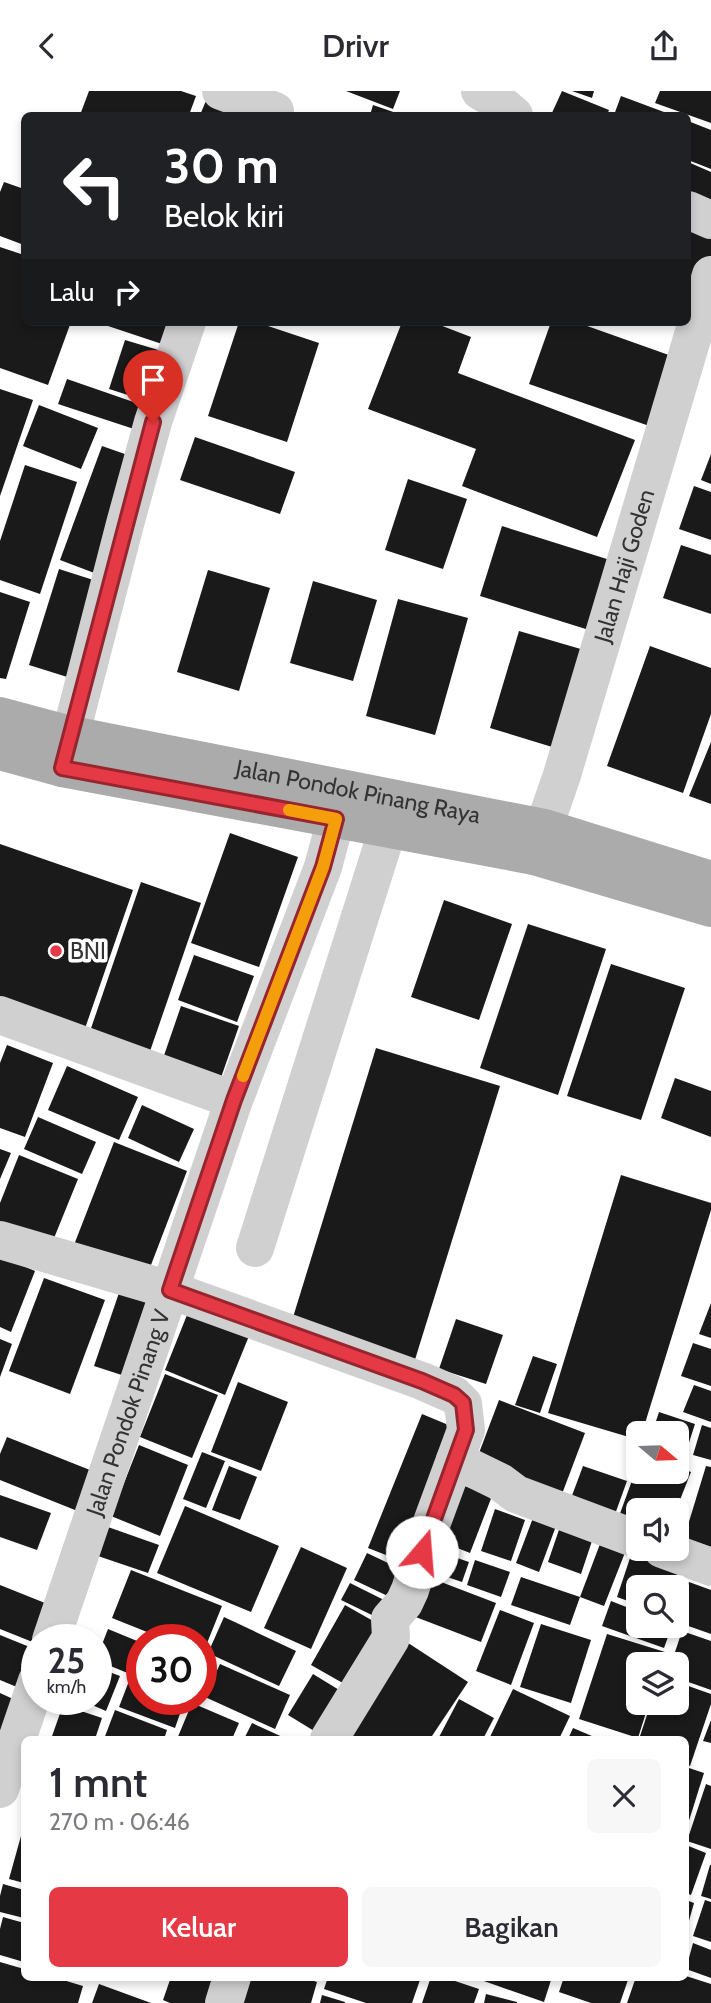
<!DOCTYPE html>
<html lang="id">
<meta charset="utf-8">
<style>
:root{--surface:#fff;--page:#f7f7f7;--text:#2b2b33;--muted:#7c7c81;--accent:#e63946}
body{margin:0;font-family:Cabin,sans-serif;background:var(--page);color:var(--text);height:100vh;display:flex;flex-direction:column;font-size:26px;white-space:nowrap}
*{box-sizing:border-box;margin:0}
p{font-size:23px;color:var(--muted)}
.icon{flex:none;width:38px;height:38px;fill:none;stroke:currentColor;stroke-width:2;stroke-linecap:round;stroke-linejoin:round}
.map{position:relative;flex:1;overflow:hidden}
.details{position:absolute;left:21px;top:1645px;width:668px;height:245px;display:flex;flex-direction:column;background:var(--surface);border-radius:10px;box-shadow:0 4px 10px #0003}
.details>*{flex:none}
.guide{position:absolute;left:21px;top:21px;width:670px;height:214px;border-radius:10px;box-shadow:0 4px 10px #0003;background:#202124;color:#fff;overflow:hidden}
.needle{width:46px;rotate:109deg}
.buttons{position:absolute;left:626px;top:1330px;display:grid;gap:14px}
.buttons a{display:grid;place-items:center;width:63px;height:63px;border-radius:10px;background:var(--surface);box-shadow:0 4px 10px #0003;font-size:35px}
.speed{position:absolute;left:21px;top:1533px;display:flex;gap:14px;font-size:35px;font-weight:700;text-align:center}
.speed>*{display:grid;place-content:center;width:91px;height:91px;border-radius:50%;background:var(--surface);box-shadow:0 4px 10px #0003;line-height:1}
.speed small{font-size:18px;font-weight:400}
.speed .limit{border:10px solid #d22;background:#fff;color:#111}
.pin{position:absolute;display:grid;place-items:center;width:60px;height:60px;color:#fff;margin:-72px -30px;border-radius:50% 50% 50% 0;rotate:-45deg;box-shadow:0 0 7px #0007}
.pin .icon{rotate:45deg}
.me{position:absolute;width:77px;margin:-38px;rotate:18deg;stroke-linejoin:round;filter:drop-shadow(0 0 5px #0008)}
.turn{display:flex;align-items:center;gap:24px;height:147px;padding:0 28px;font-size:32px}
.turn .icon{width:91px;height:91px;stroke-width:2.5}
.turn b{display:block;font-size:49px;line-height:60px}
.then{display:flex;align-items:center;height:66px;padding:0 28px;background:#0003;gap:14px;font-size:26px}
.round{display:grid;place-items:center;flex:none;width:74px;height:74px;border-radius:10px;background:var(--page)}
.head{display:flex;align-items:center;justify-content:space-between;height:119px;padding:0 28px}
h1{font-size:42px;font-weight:600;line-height:52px}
.primary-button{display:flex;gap:14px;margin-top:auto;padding:14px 28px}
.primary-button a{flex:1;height:80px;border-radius:10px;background:var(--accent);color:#fff;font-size:28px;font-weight:600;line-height:80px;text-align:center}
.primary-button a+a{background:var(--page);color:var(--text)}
header{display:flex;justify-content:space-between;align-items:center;height:91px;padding:0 28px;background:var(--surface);font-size:32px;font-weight:600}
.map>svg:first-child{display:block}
</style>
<header><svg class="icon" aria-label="back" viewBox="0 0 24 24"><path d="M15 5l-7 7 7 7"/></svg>Drivr<svg class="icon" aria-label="share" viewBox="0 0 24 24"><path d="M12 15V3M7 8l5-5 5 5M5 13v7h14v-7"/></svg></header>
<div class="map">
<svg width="711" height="1912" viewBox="0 0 711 1912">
<rect width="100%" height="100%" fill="#fff"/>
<g fill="#1a1a1a">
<polygon points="89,0 181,0 196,5 189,24 80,24"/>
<polygon points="346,0 400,0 393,18"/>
<polygon points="562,0 609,19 607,24 551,24"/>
<polygon points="572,0 594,0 592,7"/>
<polygon points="660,0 711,0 711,32 655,12"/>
<polygon points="208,5 255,24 200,24"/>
<polygon points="621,5 672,24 614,24"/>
<polygon points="373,14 402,24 370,24"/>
<polygon points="688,30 711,39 711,78 688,69"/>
<polygon points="688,71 711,81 711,118 688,109"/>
<polygon points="4,91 24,98 24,154 0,145 0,101"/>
<polygon points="688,128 711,137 711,167 688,227"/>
<polygon points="0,156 24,164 24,231 71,231 48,294 0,277"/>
<polygon points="110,231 180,231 171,256 108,235"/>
<polygon points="239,231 256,231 319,252 287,351 208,325"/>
<polygon points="402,231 432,231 471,246 458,282 635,349 597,446 462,395 476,358 368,318"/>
<polygon points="551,231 576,231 680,268 655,337 529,293"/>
<polygon points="125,249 165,261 150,311 109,298"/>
<polygon points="67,288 148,316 140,340 58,313"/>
<polygon points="0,298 33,309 0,405"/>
<polygon points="39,314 98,337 81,378 23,355"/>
<polygon points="195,346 295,381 280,423 180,389"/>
<polygon points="102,355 139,368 97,483 60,469"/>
<polygon points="711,363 711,393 701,389"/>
<polygon points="25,374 77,391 40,503 0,489 0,450"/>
<polygon points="408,388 467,408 443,478 385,459"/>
<polygon points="694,395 711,401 711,449 679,438"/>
<polygon points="502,435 610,469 589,539 480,505"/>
<polygon points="681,454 711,464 711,523 663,507"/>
<polygon points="59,478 109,494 80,590 29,574"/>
<polygon points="208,479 270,497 239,600 177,581"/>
<polygon points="313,490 377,509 353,590 290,572"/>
<polygon points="0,501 30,511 6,588 0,587"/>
<polygon points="398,508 468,527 435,644 366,625"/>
<polygon points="519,540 591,561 562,659 490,637"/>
<polygon points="650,555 711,577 711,623 683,702 607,675"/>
<polygon points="711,651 711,713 689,705"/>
<polygon points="230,742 298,766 259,876 191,852"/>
<polygon points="0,753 133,799 81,949 0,921"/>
<polygon points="141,791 201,812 147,969 87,949"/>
<polygon points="444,809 512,833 479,929 411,906"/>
<polygon points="528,833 606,858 558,1004 480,977"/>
<polygon points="194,864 254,885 237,931 178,909"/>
<polygon points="611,873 685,897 641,1029 567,1005"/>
<polygon points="181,915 239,935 217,998 159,979"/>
<polygon points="7,954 53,972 25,1046 0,1037 0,972"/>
<polygon points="376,957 500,995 413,1275 290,1236"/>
<polygon points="67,975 138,1006 119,1049 48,1019"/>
<polygon points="675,987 711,1000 711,1046 661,1027"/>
<polygon points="142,1014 194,1038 179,1071 128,1047"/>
<polygon points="38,1026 96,1051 82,1083 24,1058"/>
<polygon points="114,1051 187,1080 146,1187 72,1159"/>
<polygon points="0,1058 11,1062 0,1088"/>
<polygon points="19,1064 78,1088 50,1157 0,1138 0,1112"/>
<polygon points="621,1084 711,1112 711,1119 642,1342 639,1342 639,1349 548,1322"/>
<polygon points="0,1165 35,1180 11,1241 0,1236"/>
<polygon points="44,1187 105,1209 70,1303 9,1280"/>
<polygon points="121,1196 160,1209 134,1288 94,1275"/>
<polygon points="711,1212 711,1247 699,1243"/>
<polygon points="191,1214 251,1240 225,1304 165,1279"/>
<polygon points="456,1228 503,1244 486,1293 439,1278"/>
<polygon points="0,1248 12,1253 0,1286"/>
<polygon points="693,1252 711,1258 711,1295 681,1285"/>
<polygon points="533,1265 557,1273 540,1322 515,1314"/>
<polygon points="165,1283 218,1304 192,1367 140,1346"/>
<polygon points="238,1291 288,1311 261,1380 211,1361"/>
<polygon points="694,1294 711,1300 711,1331 683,1321"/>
<polygon points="499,1309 585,1342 562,1403 476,1370"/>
<polygon points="659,1321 695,1333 683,1370 677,1369 677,1342 652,1342"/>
<polygon points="422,1323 463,1340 409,1473 368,1457"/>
<polygon points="702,1334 711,1337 711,1369 693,1364"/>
<polygon points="7,1346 100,1383 85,1423 0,1389 0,1363"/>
<polygon points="139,1354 188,1374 160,1445 111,1425"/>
<polygon points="202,1361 225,1370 206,1417 183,1408"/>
<polygon points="638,1373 639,1381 677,1381 677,1376 691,1381 676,1419 639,1419 639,1436 618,1428"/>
<polygon points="229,1375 257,1386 240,1429 212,1419"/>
<polygon points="583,1375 627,1390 614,1426 570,1410"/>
<polygon points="706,1375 711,1376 711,1456 684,1447"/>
<polygon points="454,1391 492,1405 470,1462 432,1447"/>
<polygon points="0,1404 51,1422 37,1459 0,1446"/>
<polygon points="185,1415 279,1455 251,1521 157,1482"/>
<polygon points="495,1418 525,1429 511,1470 481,1460"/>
<polygon points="536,1419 559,1427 539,1481 516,1472"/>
<polygon points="562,1430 595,1441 581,1483 548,1471"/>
<polygon points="108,1436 159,1454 148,1482 98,1465"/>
<polygon points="603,1445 628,1454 604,1515 580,1506"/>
<polygon points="301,1456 347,1477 311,1558 264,1537"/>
<polygon points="428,1457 469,1471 462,1491 421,1477"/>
<polygon points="632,1461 685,1479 678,1502 677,1496 639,1496 639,1514 617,1506"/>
<polygon points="367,1462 407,1481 394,1508 354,1489"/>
<polygon points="475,1469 510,1481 501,1506 467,1494"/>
<polygon points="131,1479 222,1515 201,1567 201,1549 167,1549 112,1527"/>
<polygon points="428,1486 496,1512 481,1551 413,1525"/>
<polygon points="521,1486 580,1506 570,1534 511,1514"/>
<polygon points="689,1491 711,1499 711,1543 677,1531 677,1524"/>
<polygon points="350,1492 388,1511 380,1528 341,1509"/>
<polygon points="0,1494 50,1514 35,1552 0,1538"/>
<polygon points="611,1510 639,1521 639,1535 672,1535 664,1557 602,1535"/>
<polygon points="345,1514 389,1539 355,1599 311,1574"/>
<polygon points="500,1519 534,1532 511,1594 476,1580"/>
<polygon points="224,1526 296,1560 279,1595 208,1562"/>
<polygon points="541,1533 591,1549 571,1612 520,1596"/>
<polygon points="108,1538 142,1552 142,1588 96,1569"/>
<polygon points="682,1540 711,1550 711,1599 677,1587 677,1573 671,1573"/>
<polygon points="607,1543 665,1561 661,1573 639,1573 639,1612 649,1612 638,1647 579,1628"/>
<polygon points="0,1544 37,1559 37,1569 24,1599 0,1589"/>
<polygon points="402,1548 468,1591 430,1648 337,1648"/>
<polygon points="220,1573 290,1604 275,1638 205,1606"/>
<polygon points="96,1576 120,1585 106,1620 78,1608 96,1608"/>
<polygon points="313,1583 349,1605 324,1646 288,1624"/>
<polygon points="129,1590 142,1595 142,1608 177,1608 184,1611 175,1637 119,1616"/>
<polygon points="677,1591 711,1603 711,1613 690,1675 686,1673 686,1648 639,1648 651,1612 677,1612"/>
<polygon points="513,1598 570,1625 559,1648 489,1648"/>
<polygon points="0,1602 24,1613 0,1640"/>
<polygon points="459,1608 494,1627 483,1648 438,1648"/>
<polygon points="192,1612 239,1632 232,1648 177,1648"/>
<polygon points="63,1614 102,1627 95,1648 51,1648"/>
<polygon points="115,1619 167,1639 164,1648 104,1648"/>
<polygon points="711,1629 711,1652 703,1650"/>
<polygon points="252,1632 287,1648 244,1648"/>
<polygon points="573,1637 599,1648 568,1648"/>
<polygon points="686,1676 704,1682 687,1736 686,1736"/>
<polygon points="706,1693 711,1695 711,1758 687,1750"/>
<polygon points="21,1745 24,1746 24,1792 9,1788"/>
<polygon points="686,1754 706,1762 691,1804 686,1802"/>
<polygon points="710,1774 711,1774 711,1808 701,1805"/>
<polygon points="3,1793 24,1799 24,1827 0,1821 0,1805"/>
<polygon points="686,1809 694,1812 687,1837 686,1837"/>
<polygon points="705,1809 711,1811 711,1851 693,1845"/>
<polygon points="3,1826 24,1832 24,1871 0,1864 0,1838"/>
<polygon points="693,1852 711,1859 711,1887 686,1878"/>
<polygon points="0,1871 24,1878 24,1886 53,1886 83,1895 78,1912 0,1912"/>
<polygon points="686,1885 711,1893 711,1912 627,1912 636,1886 686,1886"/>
<polygon points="171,1886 223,1886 220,1912 170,1912 163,1909"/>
<polygon points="243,1886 302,1886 317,1891 311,1912 238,1912"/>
<polygon points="328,1886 421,1886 412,1912 366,1912 324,1898"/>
<polygon points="431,1886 443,1886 479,1898 474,1912 422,1912"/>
<polygon points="482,1886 552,1886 544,1911 481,1889"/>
<polygon points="564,1886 629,1886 620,1912 591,1912 559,1901"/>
<polygon points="99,1893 151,1912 92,1912"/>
<polygon points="486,1903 517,1911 517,1912 484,1912"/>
<polygon points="322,1904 345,1911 345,1912 320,1912"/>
</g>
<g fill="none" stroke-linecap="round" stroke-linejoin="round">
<g stroke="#d0d0d0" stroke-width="38">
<polyline points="221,0 275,20"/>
<polyline points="480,0 496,9 514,24"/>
<polyline points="688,119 711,129"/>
<polyline points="62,677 125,433 153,331 187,231"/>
<path id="s1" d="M534 765 562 684 711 184"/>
<polyline points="0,924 234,1009"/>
<polyline points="0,1149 170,1199 422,1290 454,1304 463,1313 466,1339 428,1442 410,1499 404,1512 390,1528 391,1547 329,1648"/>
<polyline points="255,1157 397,709"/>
<polyline points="455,1369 500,1391 516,1403 639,1449"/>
<polyline points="662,1458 711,1476"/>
<path id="s2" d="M51 1549 234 1009 323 776 344 698"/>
<polyline points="0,1698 37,1590"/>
<polyline points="224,1912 232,1886"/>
</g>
<g stroke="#ababab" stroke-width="38">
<path id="s3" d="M0 625 71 644 544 737 711 789"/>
<polyline points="0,660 62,677 534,765 711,817"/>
</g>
</g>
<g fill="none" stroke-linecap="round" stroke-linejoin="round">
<g stroke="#96252e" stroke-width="18">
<polyline id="route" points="153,331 62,677 336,728 323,776 234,1009 170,1199 422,1290 454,1304 463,1312 466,1339 422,1461"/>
</g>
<use href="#route" stroke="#e63946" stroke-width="12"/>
<polyline stroke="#f59e0b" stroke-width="12" points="243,985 323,776 336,728 289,719"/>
</g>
<circle fill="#e63946" stroke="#fff" stroke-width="2.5" cx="56" cy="860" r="7"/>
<g text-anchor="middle" stroke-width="7" stroke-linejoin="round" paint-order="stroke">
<g font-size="23" fill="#333" stroke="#fff">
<text dy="8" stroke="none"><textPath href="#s1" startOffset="304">Jalan Haji Goden</textPath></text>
<text dy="8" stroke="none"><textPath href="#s3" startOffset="366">Jalan Pondok Pinang Raya</textPath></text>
<text dy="8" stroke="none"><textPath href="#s2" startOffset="240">Jalan Pondok Pinang V</textPath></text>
</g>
<g font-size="23" fill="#333" stroke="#fff" text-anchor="start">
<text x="70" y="868">BNI</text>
</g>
</g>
</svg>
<div class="buttons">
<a><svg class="needle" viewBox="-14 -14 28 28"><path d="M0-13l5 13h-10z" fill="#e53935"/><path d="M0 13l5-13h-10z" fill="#7c7c81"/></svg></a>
<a><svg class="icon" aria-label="sound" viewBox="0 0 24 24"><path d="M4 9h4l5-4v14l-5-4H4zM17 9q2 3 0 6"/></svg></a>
<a><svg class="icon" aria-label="search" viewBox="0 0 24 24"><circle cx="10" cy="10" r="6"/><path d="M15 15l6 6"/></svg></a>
<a><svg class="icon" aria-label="layers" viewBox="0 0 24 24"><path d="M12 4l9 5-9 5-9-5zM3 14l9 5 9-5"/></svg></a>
</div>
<div class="speed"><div>25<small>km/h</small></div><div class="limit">30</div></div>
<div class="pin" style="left:153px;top:331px;background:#d93025"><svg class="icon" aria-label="arrive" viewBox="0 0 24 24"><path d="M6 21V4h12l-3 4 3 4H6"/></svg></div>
<svg class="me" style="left:422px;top:1461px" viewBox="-20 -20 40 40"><circle r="19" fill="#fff"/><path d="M0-13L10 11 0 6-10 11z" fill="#e63946"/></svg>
<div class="guide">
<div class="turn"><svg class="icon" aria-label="left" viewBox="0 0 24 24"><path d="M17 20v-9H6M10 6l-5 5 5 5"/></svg><div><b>30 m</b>Belok kiri</div></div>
<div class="then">Lalu<svg class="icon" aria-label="right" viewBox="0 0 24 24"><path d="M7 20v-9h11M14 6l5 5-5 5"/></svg></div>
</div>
<section class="details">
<div class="head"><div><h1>1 mnt</h1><p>270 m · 06:46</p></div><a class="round"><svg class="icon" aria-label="close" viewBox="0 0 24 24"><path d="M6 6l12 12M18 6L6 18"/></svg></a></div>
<div class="primary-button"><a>Keluar</a><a>Bagikan</a></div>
</section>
</div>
